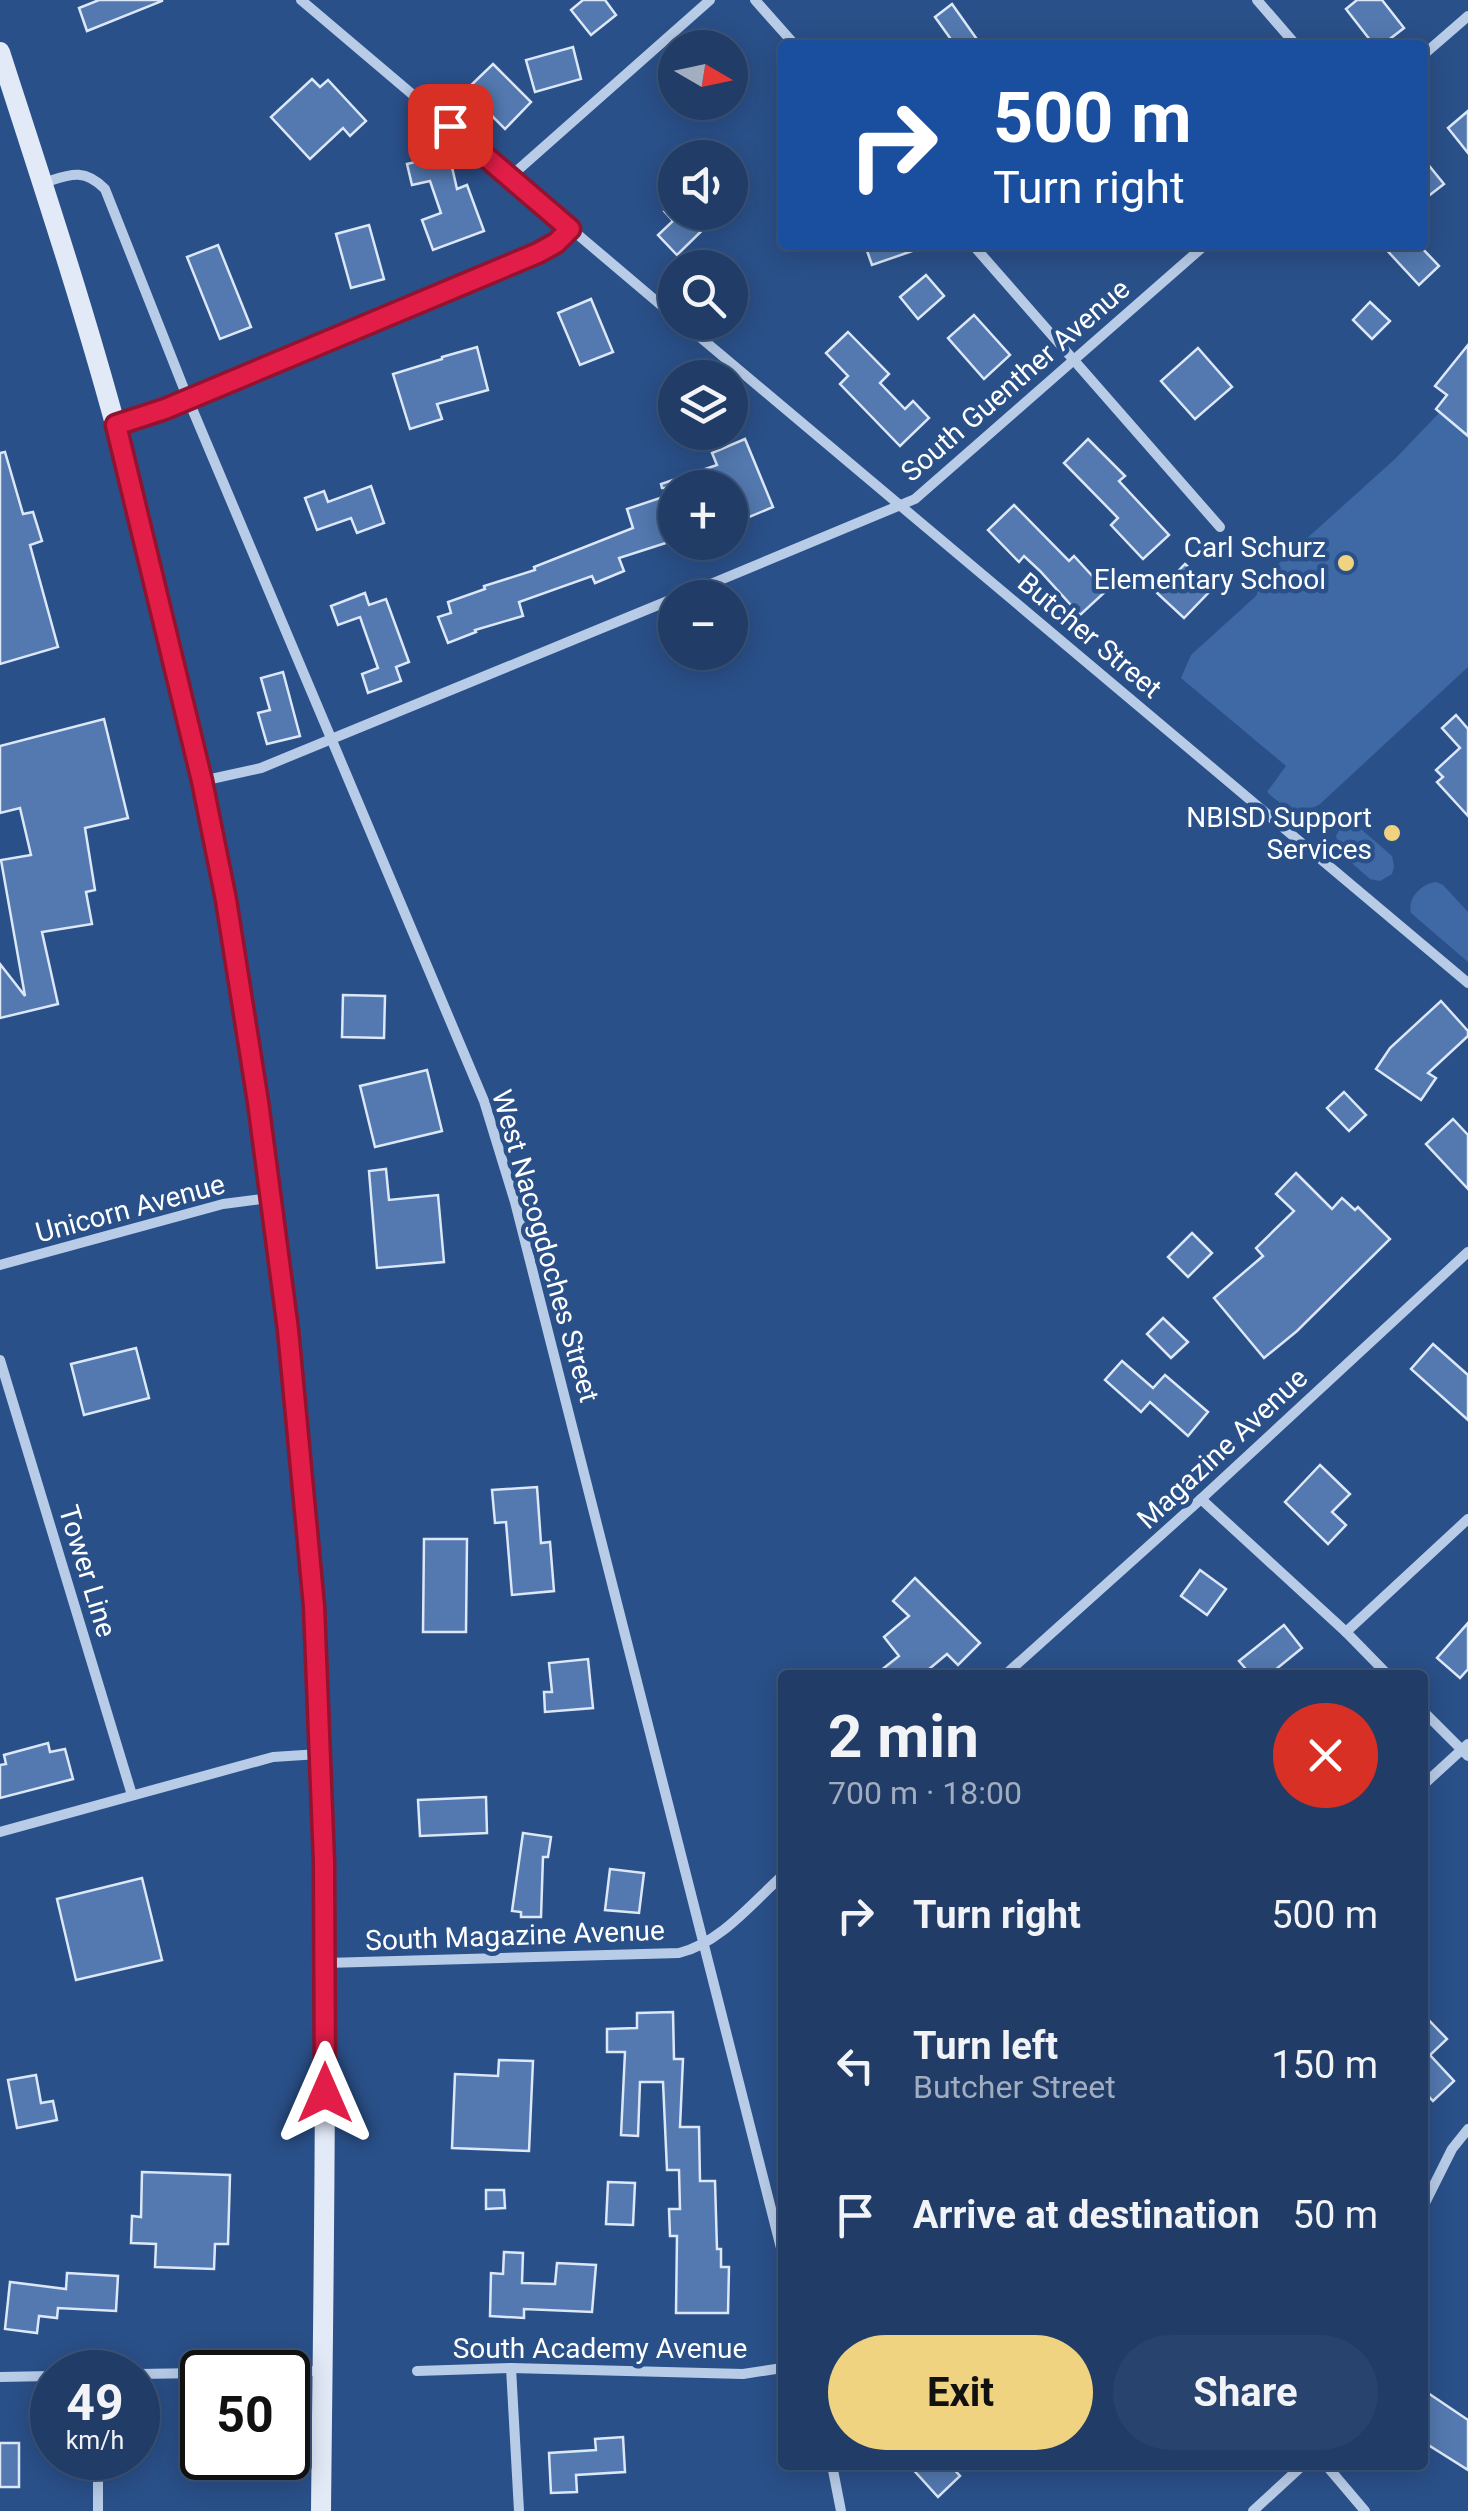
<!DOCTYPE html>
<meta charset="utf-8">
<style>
:root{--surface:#203c67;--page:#28436d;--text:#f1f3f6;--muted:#a2adc0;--line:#3d567b;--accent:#efd380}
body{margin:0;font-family:Roboto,sans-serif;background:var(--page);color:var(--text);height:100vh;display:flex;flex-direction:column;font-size:38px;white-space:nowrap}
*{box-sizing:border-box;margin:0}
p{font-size:32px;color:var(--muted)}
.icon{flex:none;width:55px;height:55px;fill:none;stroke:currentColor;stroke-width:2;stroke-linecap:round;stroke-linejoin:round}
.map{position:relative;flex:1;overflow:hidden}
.details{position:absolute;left:778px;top:1670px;width:650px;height:800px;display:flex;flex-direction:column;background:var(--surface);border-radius:10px;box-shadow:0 5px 25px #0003,0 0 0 2px var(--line)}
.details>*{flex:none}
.hud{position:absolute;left:778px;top:40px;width:650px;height:210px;border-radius:10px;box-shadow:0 5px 25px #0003,0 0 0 2px var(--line);background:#1a4fa0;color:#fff;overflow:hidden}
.needle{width:65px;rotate:99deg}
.fabs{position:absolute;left:658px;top:30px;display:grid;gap:20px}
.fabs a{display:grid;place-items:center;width:90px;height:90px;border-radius:50%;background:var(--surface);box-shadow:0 5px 25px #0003,0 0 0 2px var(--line);font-size:50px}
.speed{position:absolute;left:30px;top:2350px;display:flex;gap:20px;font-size:50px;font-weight:700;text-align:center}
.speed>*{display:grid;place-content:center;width:130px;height:130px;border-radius:50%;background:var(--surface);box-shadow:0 5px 25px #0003,0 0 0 2px var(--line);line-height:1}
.speed small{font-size:25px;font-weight:400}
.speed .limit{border:5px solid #111;border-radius:15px;background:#fff;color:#111}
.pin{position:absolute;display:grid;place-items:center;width:85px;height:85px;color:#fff;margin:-42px;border-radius:20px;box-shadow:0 5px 15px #0006}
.me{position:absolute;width:110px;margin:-55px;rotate:0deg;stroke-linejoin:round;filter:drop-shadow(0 0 8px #0008)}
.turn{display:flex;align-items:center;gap:35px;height:210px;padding:0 50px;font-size:45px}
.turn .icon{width:130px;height:130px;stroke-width:2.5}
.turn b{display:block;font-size:70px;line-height:85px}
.round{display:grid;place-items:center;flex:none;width:105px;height:105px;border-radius:52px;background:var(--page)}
.headline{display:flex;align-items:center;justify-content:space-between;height:170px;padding:0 50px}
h1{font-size:60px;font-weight:700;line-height:75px}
.action{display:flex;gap:20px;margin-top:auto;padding:20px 50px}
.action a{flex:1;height:115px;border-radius:60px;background:var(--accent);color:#111;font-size:40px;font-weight:700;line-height:115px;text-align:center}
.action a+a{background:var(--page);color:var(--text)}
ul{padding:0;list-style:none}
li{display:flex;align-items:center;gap:30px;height:150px;padding:0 50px}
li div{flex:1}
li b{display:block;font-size:38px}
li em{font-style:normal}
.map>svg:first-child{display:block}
</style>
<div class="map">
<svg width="1468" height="2511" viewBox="0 0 1468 2511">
<rect width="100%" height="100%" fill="#2a5089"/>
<g fill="#3f69a5">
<path d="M1440 412 1468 436V667L1320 804C1299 817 1283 807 1267 792L1286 766 1181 678 1191 655 1256 596 1264 577 1395 459Z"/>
<polygon points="1343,823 1355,824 1392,856 1394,866 1392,874 1380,881 1370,879 1340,853 1336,836"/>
<path d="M1436 882 1443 885 1468 912V962L1411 913C1407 898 1421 884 1436 882Z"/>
</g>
<g fill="#5379b0" stroke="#dce7f7" stroke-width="2.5">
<polygon points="99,0 162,0 162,1 87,31 79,8"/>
<polygon points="583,0 605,0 616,15 591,35 571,10"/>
<polygon points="1357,0 1382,0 1404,28 1382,45 1374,45 1346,9"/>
<polygon points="952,4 981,45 955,45 935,17"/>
<polygon points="573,47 581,79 535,92 526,60"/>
<polygon points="493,64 531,102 505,129 466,90"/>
<polygon points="312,79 320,87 328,80 366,121 350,136 343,128 310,159 271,117"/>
<polygon points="1468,111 1468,153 1448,128"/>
<polygon points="449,154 457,189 467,185 484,231 433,250 422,220 441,213 430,181 412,185 407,164"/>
<polygon points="1422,157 1444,184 1422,201"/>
<polygon points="665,212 721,212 677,255 658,235 673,221"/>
<polygon points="369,225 384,279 351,288 336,234"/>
<polygon points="218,245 251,327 220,339 187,257"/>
<polygon points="865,245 920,245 921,248 872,265"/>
<polygon points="1382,245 1419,245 1439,266 1419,285"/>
<polygon points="926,275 944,296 918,319 900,297"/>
<polygon points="591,299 613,352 580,365 558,313"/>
<polygon points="1370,302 1390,321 1372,339 1353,320"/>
<polygon points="974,315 1010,355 984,379 948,338"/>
<polygon points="848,332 889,374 880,383 905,409 913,401 929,418 900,446 840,384 848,376 826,353"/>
<polygon points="1468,345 1468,436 1436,409 1447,395 1435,386"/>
<polygon points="477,347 488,390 437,404 442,419 410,429 393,374 442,359 442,357"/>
<polygon points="1198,348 1232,387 1195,419 1161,381"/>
<polygon points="745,439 773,507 730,525 730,488 662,488 661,484 717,465 712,453"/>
<polygon points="1088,439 1125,476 1119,481 1169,535 1143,559 1111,525 1118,518 1064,463"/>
<polygon points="5,452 23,514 33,512 42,541 30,545 58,647 0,664 0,453"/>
<polygon points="371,486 384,523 357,533 351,518 317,530 305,498 324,491 328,502"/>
<polygon points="675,493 675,540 619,558 624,571 595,583 592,576 519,602 523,616 475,630 476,632 448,643 438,617 451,613 448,602 485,589 484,586 535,570 534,567 633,528 627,509"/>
<polygon points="1014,505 1069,561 1074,556 1106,591 1080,615 1040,571 1024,556 1019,562 988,530"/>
<polygon points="1185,564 1212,589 1184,618 1157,593"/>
<polygon points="365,593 369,605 386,599 409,662 396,667 401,681 368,693 362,674 378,668 360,617 338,625 331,606"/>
<polygon points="283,672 300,736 267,744 258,713 270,710 261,678"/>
<polygon points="1456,715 1468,729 1468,816 1437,782 1443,777 1436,770 1460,748 1442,728"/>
<polygon points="104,719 128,818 85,828 95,890 86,892 92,924 42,932 58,1004 0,1018 0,964 25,996 1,860 31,855 20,808 0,813 0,746"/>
<polygon points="343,995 385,996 384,1038 342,1037"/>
<polygon points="1441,1001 1468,1031 1468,1036 1428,1073 1436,1078 1421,1100 1376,1069 1390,1048"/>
<polygon points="427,1070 442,1131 375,1147 360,1086"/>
<polygon points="1344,1092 1366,1115 1349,1131 1327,1108"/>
<polygon points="1453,1119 1468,1135 1468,1189 1426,1144"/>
<polygon points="386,1169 389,1200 438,1195 444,1262 377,1268 369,1171"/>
<polygon points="1296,1173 1332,1209 1342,1198 1355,1210 1358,1207 1390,1239 1297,1331 1264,1358 1214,1298 1263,1256 1256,1248 1294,1211 1276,1194"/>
<polygon points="1192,1233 1212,1253 1188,1277 1168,1257"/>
<polygon points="1163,1318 1188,1342 1171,1358 1147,1334"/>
<polygon points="1433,1344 1468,1375 1468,1420 1411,1369"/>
<polygon points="136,1348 149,1398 84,1415 71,1364"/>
<polygon points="1122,1361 1153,1388 1165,1375 1208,1412 1188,1436 1150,1402 1141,1412 1105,1380"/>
<polygon points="1320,1465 1350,1494 1332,1512 1346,1525 1328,1544 1285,1502"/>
<polygon points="537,1487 541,1543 550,1542 554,1591 512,1595 506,1522 495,1523 492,1490"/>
<polygon points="424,1539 467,1539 466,1632 423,1632"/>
<polygon points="1200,1570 1226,1589 1207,1615 1181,1596"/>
<polygon points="915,1578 980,1643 958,1665 947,1654 922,1675 875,1675 899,1656 884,1637 909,1616 893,1601"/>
<polygon points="1468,1623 1468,1669 1460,1678 1437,1658"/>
<polygon points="1284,1625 1302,1648 1269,1675 1251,1675 1239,1661"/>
<polygon points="588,1659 593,1708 545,1712 544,1692 552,1692 549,1663"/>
<polygon points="48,1743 50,1752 65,1749 73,1779 0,1798 0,1765 6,1764 4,1755"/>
<polygon points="486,1797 487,1833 420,1836 418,1800"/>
<polygon points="523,1833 551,1837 548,1857 543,1857 541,1917 521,1917 521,1912 512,1911"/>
<polygon points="610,1869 644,1873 639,1913 605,1910"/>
<polygon points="142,1878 162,1960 76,1980 57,1899"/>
<polygon points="673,2012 674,2059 683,2059 680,2127 699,2127 700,2181 715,2181 717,2249 721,2249 721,2267 729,2267 728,2313 676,2313 677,2236 670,2236 669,2209 680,2209 679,2170 667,2170 663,2082 640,2082 638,2136 621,2135 625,2052 607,2052 607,2029 637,2028 637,2013"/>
<polygon points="1422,2013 1447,2039 1430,2055 1454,2081 1433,2101 1422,2090"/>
<polygon points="499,2060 533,2061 529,2151 452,2148 455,2074 498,2076"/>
<polygon points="36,2075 41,2103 53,2101 57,2120 17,2128 8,2080"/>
<polygon points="142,2172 230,2175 228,2244 215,2244 214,2269 155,2267 156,2244 131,2243 132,2216 141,2217"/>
<polygon points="608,2182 635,2183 633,2225 606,2224"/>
<polygon points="486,2190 504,2190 505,2208 486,2209"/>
<polygon points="504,2252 523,2253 522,2283 555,2284 557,2263 596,2265 592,2312 524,2309 524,2318 490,2316 491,2273 503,2274"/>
<polygon points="67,2273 118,2276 116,2311 58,2308 57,2318 39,2316 37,2333 5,2329 10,2282 66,2289"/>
<polygon points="1422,2389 1468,2420 1468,2470 1422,2441"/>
<polygon points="623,2437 625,2472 576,2475 577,2492 551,2493 549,2453 596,2450 595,2439"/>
<rect x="0" y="2443" width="19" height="44"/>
<polygon points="909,2465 950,2465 960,2476 938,2497"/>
</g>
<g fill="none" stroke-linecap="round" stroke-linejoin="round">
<g stroke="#b8cce8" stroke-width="10">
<polyline points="301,0 675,317"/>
<polyline points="755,0 795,45"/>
<polyline points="1257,0 1296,45"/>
<polyline points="1422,56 1468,16"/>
<polyline points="510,177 710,0"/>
<path d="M43 183C69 175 83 167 105 189L188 399 484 1101 515 1202 782 2252"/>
<polyline points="973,245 1220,527"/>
<polyline points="682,322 1468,983"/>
<polyline points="115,425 165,409 538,253 556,243 570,229"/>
<polyline points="677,598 915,499 1205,245"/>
<polyline points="202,781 261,768 675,598"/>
<polyline points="0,1265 223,1204 270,1198"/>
<polyline points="0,1360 132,1795"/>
<polyline points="1201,1499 1346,1632 1388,1675"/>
<polyline points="1346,1632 1468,1519"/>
<polyline points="1005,1675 1201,1499 1468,1252"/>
<polyline points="1422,1710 1468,1756"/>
<polyline points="1422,1786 1468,1744"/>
<polyline points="0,1832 273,1757 319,1754"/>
<path d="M326 1963 679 1953C720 1943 752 1903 782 1876"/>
<polyline points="1422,2209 1452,2149 1468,2129"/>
<polyline points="511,2368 519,2511"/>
<polyline points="417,2371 511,2368 743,2374 782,2368"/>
<polyline points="228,2372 322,2371"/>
<polyline points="138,2374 202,2373"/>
<polyline points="0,2377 52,2376"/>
<polyline points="832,2465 841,2511"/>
<polyline points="1326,2465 1365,2511"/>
<polyline points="98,2511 98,2458"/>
<polyline points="1253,2511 1303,2465"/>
</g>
<path stroke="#e2eaf8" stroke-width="20" d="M0 52C40 176 81 299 115 424 164 605 206 789 239 974 255 1069 267 1164 279 1259 293 1375 307 1492 314 1609 331 1909 324 2210 321 2511"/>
</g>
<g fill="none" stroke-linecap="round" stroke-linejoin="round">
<g stroke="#92132f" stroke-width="25">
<polyline id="route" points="325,2093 324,1862 314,1606 288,1330 258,1102 226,900 202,781 116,425 165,409 538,253 556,243 570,229 450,126"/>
</g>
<use href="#route" stroke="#e11d48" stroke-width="18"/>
</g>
<g fill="#efd380" stroke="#2a5089" stroke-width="4">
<circle cx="1346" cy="563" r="10"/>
<circle cx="1392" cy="833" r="10"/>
</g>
<g text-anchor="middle" stroke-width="9" stroke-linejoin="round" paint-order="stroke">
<g font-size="28" fill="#fff" stroke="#2a5089">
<text transform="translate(1015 380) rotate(-41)" y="10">South Guenther Avenue</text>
<text transform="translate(1090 635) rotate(40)" y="10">Butcher Street</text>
<text transform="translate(130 1208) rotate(-15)" y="10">Unicorn Avenue</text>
<text transform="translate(546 1246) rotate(74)" y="10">West Nacogdoches Street</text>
<text transform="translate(1222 1448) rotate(-43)" y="10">Magazine Avenue</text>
<text transform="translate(88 1571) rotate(73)" y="10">Tower Line</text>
<text transform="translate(515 1935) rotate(-2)" y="10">South Magazine Avenue</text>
<text x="600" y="2358">South Academy Avenue</text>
</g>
<g font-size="28" fill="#fff" stroke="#2a5089" text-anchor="end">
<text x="1326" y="557">Carl Schurz<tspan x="1326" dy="32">Elementary School</tspan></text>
<text x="1372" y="827">NBISD Support<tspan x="1372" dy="32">Services</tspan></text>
</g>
</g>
</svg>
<div class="fabs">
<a><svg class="needle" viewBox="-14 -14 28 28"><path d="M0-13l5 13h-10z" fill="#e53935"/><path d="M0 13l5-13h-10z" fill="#a2adc0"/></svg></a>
<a><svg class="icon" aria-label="sound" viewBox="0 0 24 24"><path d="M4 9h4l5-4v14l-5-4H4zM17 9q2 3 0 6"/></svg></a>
<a><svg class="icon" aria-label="search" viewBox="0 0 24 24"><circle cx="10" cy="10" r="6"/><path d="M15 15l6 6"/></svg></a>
<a><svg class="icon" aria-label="layers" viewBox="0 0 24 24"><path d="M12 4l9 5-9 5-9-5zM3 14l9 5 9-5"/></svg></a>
<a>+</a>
<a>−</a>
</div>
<div class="speed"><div>49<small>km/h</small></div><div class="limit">50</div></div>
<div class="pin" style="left:450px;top:126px;background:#d93025"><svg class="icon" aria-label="arrive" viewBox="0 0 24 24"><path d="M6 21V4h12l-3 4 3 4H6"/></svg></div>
<svg class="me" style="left:325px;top:2093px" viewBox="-20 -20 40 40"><path d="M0-17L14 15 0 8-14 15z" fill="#e11d48" stroke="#fff" stroke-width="4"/></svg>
<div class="hud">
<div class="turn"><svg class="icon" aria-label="right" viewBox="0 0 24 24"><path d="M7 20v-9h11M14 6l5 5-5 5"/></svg><div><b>500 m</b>Turn right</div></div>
</div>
<section class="details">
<div class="headline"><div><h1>2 min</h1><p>700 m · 18:00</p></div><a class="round" style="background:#d93025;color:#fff"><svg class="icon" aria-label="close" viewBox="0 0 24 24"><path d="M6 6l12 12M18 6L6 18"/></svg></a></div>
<ul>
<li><svg class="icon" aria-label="right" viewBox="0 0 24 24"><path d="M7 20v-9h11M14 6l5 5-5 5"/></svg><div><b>Turn right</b></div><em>500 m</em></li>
<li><svg class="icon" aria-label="left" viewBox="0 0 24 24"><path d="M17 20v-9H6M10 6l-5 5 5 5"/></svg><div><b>Turn left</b><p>Butcher Street</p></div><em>150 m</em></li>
<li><svg class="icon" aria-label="arrive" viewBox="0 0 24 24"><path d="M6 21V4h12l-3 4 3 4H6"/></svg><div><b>Arrive at destination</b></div><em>50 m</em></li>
</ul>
<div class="action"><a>Exit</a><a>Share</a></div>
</section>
</div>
